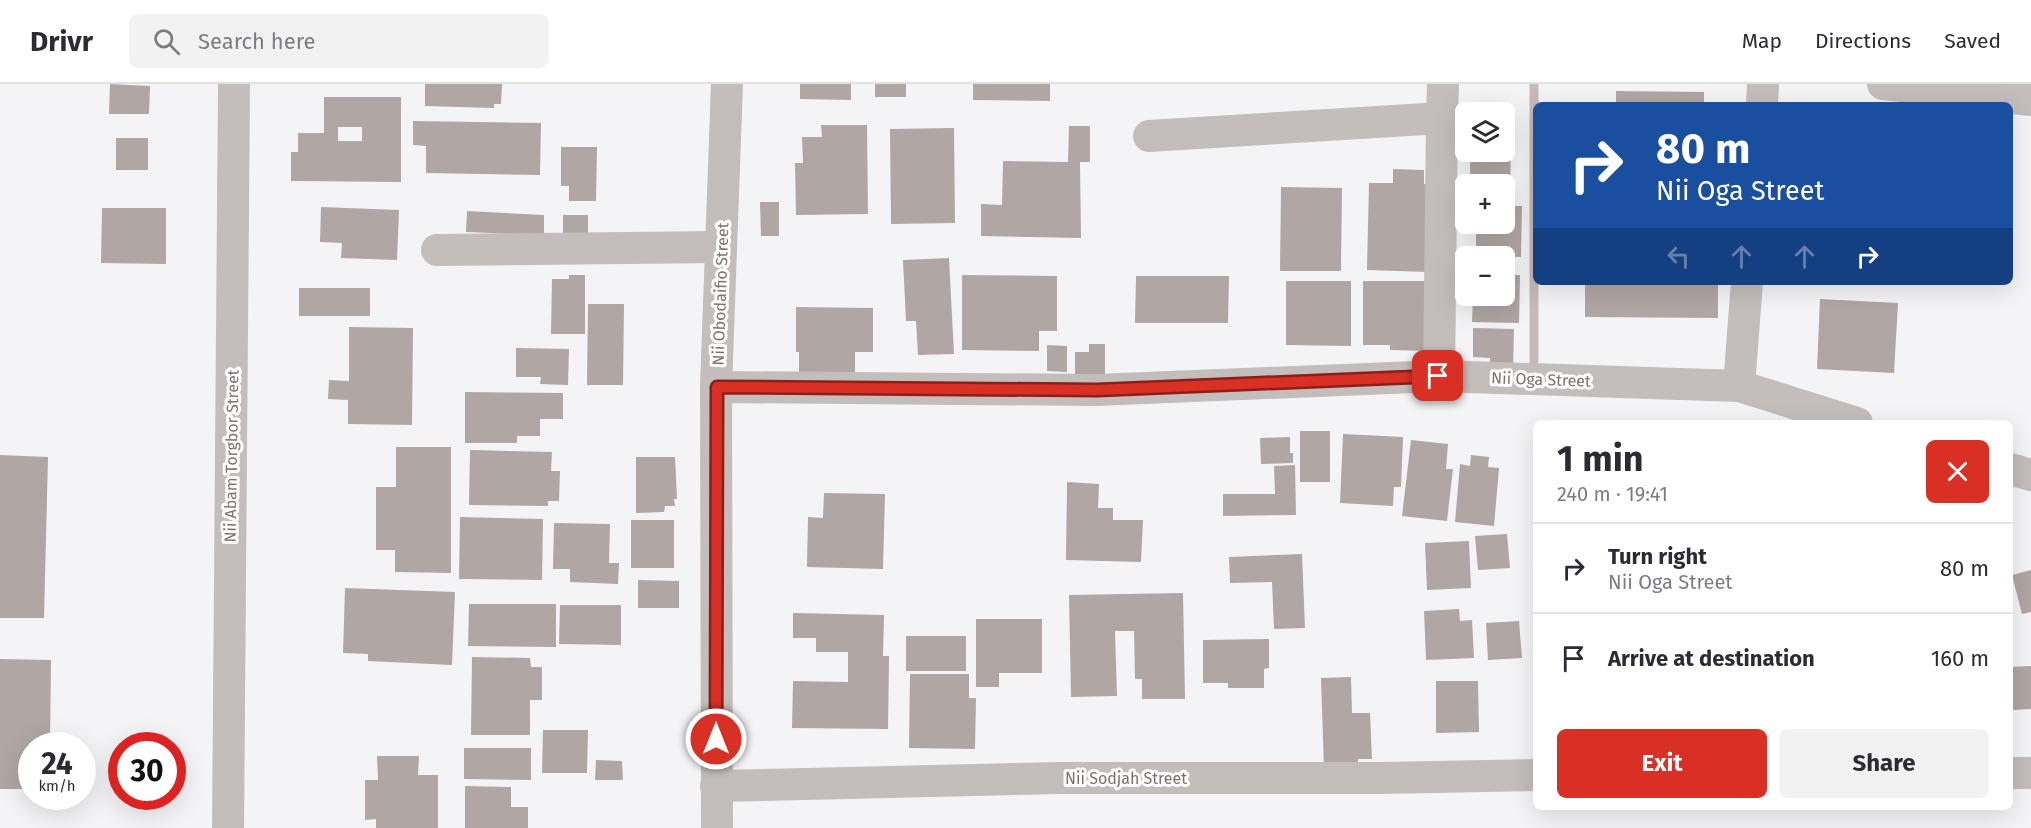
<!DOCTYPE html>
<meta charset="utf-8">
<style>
:root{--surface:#fff;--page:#f2f2f3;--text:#2b2b33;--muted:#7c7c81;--line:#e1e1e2;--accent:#d93025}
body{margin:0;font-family:"Fira Sans",sans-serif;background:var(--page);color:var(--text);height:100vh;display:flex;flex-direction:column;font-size:22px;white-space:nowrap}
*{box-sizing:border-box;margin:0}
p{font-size:20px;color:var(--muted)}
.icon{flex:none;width:33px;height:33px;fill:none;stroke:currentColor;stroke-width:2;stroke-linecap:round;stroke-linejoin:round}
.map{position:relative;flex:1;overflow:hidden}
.panel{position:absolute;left:1533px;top:336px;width:480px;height:390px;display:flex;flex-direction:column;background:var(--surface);border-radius:9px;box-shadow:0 6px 24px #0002}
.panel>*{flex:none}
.banner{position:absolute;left:1533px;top:18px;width:480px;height:183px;border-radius:9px;box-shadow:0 6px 24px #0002;background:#1a4fa0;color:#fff;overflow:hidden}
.fabs{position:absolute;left:1455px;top:18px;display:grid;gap:12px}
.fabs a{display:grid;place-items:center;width:60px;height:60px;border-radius:9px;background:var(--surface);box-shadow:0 6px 24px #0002;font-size:30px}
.speed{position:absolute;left:18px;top:648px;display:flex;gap:12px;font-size:30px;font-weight:700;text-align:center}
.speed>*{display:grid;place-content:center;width:78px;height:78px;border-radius:50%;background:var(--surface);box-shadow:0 6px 24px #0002;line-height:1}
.speed small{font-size:15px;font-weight:400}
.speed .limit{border:9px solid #d22;background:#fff;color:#111}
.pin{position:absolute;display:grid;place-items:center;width:51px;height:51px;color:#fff;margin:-26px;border-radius:12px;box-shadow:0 3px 9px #0006}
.me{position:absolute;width:66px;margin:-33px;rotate:0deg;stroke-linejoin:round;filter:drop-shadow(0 0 4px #0008)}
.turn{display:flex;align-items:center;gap:21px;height:126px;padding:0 24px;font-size:27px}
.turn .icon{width:78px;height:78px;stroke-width:2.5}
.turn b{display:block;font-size:42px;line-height:51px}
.lanes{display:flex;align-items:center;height:57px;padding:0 24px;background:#0003;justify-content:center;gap:30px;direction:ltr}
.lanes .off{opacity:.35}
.round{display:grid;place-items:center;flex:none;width:63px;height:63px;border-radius:9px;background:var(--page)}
.headline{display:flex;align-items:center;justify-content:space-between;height:102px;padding:0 24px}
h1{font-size:36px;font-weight:700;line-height:45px}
.button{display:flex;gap:12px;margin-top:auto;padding:12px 24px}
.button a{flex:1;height:69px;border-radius:9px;background:var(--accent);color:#fff;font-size:24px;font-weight:700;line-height:69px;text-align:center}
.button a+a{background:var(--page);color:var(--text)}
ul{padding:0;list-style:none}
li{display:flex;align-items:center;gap:18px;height:90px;padding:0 24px;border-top:2px solid var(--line)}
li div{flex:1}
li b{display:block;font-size:22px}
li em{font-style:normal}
header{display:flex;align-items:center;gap:36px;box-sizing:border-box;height:84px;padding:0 30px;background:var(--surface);border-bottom:2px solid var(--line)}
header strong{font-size:28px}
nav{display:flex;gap:33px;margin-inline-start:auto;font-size:21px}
.search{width:420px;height:54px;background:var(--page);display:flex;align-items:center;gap:15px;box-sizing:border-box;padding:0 21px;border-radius:9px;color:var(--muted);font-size:22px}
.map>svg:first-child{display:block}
</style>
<header>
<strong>Drivr</strong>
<div class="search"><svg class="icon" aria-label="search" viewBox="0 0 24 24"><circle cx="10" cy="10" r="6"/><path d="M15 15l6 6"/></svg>Search here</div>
<nav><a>Map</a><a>Directions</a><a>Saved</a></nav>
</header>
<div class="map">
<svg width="2031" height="744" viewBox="0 0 2031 744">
<rect width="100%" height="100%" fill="#f4f4f7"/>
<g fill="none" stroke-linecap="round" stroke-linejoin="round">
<polyline stroke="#c6b9b7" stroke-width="9" points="1534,0 1534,277"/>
</g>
<g fill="#b0a6a3" fill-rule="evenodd">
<polygon points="110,0 150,2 149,30 109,30"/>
<polygon points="425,0 502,0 501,20 494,20 494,24 425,22"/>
<polygon points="800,0 851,0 851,16 800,15"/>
<rect x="875" y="0" width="31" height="13"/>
<polygon points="973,0 1050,0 1050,17 973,16"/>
<polygon points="1616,7 1704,8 1704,21 1616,21"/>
<path d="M324 13H401V98L291 97V68H298V49H324ZM338 43H362V57H338Z"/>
<polygon points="413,37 541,39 540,91 426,89 426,62 413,61"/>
<polygon points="821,41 867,41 868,130 796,131 795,79 803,79 802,53 822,53"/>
<polygon points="1069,42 1090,42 1090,78 1080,78 1081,154 981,152 981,120 1002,121 1003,77 1068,78"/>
<polygon points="954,44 955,139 891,140 890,45"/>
<rect x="116" y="54" width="32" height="32"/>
<polygon points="1504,54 1511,54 1510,117 1504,117 1504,100 1470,100 1470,68 1504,68"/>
<polygon points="561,63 597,63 596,117 569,117 569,102 561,102"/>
<polygon points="1393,85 1424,86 1424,100 1430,100 1429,188 1367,186 1369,99 1393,99"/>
<polygon points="1281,103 1342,104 1341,187 1280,187"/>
<polygon points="760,118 779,118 779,152 761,152"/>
<polygon points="1504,122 1522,122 1521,173 1476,172 1476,140 1504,140"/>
<polygon points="321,123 399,126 397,176 341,174 342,159 320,158"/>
<polygon points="102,124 166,124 166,180 101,179"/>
<polygon points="467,127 544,131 544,151 466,148"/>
<rect x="563" y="131" width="25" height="20"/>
<polygon points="949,174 954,270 918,271 916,237 906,237 903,176"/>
<polygon points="569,191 585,191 585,250 551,250 552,195 569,195"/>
<polygon points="962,191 1057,192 1057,247 1039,247 1039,267 962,266"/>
<polygon points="1504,191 1520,191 1519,239 1472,238 1473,212 1504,212"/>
<polygon points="1136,192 1229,192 1228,239 1135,239"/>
<polygon points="1286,197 1351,197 1351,262 1286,261"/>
<polygon points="1363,197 1430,197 1430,267 1390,266 1390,261 1363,261"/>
<polygon points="1585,198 1718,198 1718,234 1585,233"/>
<rect x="299" y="204" width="71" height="28"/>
<polygon points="1820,215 1898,219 1894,289 1817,285"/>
<polygon points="588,220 624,220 623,301 587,301"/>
<polygon points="796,223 873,224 873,268 855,268 855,288 799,288 799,268 796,268"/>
<polygon points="349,243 413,244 412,341 348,340 348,316 328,315 329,296 349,297"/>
<polygon points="1473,244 1514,245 1513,288 1490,288 1490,274 1473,273"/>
<polygon points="1089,260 1105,260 1105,291 1075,291 1075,268 1089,268"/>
<polygon points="1047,261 1067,262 1067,288 1047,287"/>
<polygon points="516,264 569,265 568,301 540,300 541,293 516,293"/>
<polygon points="465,308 563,309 563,335 540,335 540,352 517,352 517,359 465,359"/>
<rect x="1300" y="347" width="30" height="51"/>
<polygon points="1343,350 1403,353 1401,403 1394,403 1393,422 1340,419"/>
<polygon points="1290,353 1290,369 1293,369 1293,379 1261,380 1260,354"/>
<polygon points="1411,356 1448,360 1446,385 1453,385 1447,437 1402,432"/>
<polygon points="396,363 451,363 451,489 395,488 395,466 376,466 376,403 396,403"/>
<polygon points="470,366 552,368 551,387 560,387 559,417 548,417 548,422 469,421"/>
<polygon points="0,371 48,373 44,534 0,534"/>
<polygon points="1471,371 1489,373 1488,383 1499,384 1494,442 1455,438 1460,380 1470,382"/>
<polygon points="636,373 675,373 677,415 674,415 675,422 665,422 664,428 636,429"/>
<polygon points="1295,381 1296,431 1223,432 1223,410 1275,410 1274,382"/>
<polygon points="1067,398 1099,400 1098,424 1113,424 1113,436 1143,436 1141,478 1066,476"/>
<polygon points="824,409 885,410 883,485 807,483 808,433 823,434"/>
<polygon points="460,433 543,435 542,496 459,495"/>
<rect x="631" y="436" width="43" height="48"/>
<polygon points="554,439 610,440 609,479 619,479 618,500 570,498 570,485 553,485"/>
<polygon points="1507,450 1510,484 1478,486 1475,452"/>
<polygon points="1469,457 1471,504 1427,506 1425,459"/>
<polygon points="1302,470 1305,544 1274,545 1272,498 1230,499 1229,473"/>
<polygon points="2031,486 2031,528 2022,530 2012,491"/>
<polygon points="638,496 679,497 679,524 638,524"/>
<polygon points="345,504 455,508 452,581 368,577 368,570 343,569"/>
<polygon points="1183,509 1185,615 1142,615 1142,595 1135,595 1134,547 1115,547 1117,612 1071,613 1069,511"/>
<polygon points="469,520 556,520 556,563 468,562"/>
<polygon points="560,521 621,521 621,561 559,560"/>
<polygon points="1459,525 1460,537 1472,536 1474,574 1426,576 1424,527"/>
<polygon points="793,529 884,531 883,572 889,572 888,645 792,644 793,597 848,598 848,568 816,568 816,554 793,554"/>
<polygon points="976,535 1042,535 1042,589 999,589 999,603 976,603"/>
<polygon points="1519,537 1522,574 1488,576 1486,539"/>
<rect x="906" y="552" width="60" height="35"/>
<polygon points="1269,555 1269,584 1264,585 1264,604 1228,604 1228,599 1203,599 1203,556"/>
<polygon points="472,573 530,574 531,583 542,583 542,616 530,616 530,651 471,651"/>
<polygon points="0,575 51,576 50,662 32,662 32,705 0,705"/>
<polygon points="2031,582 2031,625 2013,626 2013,617 2010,617 2010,583"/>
<polygon points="910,590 969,590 969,614 976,614 975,665 909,664"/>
<polygon points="1351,593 1352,629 1370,629 1372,675 1358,675 1358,684 1324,685 1321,594"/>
<polygon points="1436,597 1478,597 1479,648 1436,649"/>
<polygon points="543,646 588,646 587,689 542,689"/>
<polygon points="464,664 531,664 531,696 464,695"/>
<polygon points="377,672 419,672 418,691 438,691 438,744 376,744 376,735 365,736 365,696 378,696"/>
<polygon points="596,676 622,677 623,696 595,696"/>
<polygon points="465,702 511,703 511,723 528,723 528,744 465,744"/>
</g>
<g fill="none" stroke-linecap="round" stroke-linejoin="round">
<g stroke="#c3bdbb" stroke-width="32">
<polyline points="1883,0 2031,16"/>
<polyline points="1762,21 1763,0"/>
<polyline points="1442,34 1443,0"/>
<polyline points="1149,52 1442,34 1439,292"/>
<polyline points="437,166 721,163"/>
<polyline points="1739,302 1747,198"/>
<polyline points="716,303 1097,306 1439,292 1739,302 1857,339"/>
<polyline points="2010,385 2031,391"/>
<polyline points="2010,689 2031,689"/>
<polyline points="716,702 1060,694 1381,694 1536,691"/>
<polyline points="228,744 234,0"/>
<polyline points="717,744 716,303 727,0"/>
</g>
</g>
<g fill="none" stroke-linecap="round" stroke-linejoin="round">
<g stroke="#8d1f18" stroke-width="15">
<polyline id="route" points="716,655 717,303 1097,306 1438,292"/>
</g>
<use href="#route" stroke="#d93025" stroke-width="10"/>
</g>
<g text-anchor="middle" stroke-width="6" stroke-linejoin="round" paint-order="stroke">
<g font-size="16" fill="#826f68" stroke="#fff">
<text transform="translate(720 210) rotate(-88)" y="6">Nii Obodaifio Street</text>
<text transform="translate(1541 295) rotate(2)" y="6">Nii Oga Street</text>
<text transform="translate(231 372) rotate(-89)" y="6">Nii Abam Torgbor Street</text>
<text x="1126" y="700">Nii Sodjah Street</text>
</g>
</g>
</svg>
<div class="fabs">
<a><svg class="icon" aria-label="layers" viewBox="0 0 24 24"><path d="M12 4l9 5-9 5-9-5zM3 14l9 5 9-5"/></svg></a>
<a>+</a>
<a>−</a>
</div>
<div class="speed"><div>24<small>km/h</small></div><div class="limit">30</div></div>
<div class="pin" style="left:1438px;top:292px;background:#d93025"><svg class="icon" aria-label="arrive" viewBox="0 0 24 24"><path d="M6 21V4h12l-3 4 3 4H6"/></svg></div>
<svg class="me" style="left:716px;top:655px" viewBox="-20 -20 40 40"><circle r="17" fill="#d93025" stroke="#fff" stroke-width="3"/><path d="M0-11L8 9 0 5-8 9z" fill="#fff"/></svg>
<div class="banner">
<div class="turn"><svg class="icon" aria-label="right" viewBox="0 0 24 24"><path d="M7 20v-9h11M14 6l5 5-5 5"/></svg><div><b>80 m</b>Nii Oga Street</div></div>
<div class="lanes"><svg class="icon off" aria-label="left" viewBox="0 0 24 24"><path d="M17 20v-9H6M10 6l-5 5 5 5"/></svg><svg class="icon off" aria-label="ahead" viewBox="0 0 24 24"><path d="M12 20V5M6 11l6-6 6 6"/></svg><svg class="icon off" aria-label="ahead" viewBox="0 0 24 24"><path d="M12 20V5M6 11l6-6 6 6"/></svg><svg class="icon" aria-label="right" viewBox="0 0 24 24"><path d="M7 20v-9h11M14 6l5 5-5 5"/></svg></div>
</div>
<section class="panel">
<div class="headline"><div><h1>1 min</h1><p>240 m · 19:41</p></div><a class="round" style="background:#d93025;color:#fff"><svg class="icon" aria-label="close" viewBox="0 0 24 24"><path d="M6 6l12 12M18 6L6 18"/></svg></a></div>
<ul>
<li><svg class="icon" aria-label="right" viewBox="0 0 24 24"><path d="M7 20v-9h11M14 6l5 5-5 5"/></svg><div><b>Turn right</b><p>Nii Oga Street</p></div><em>80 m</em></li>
<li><svg class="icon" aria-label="arrive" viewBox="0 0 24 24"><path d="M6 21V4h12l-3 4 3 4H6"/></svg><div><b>Arrive at destination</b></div><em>160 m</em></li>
</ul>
<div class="button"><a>Exit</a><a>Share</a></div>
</section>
</div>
